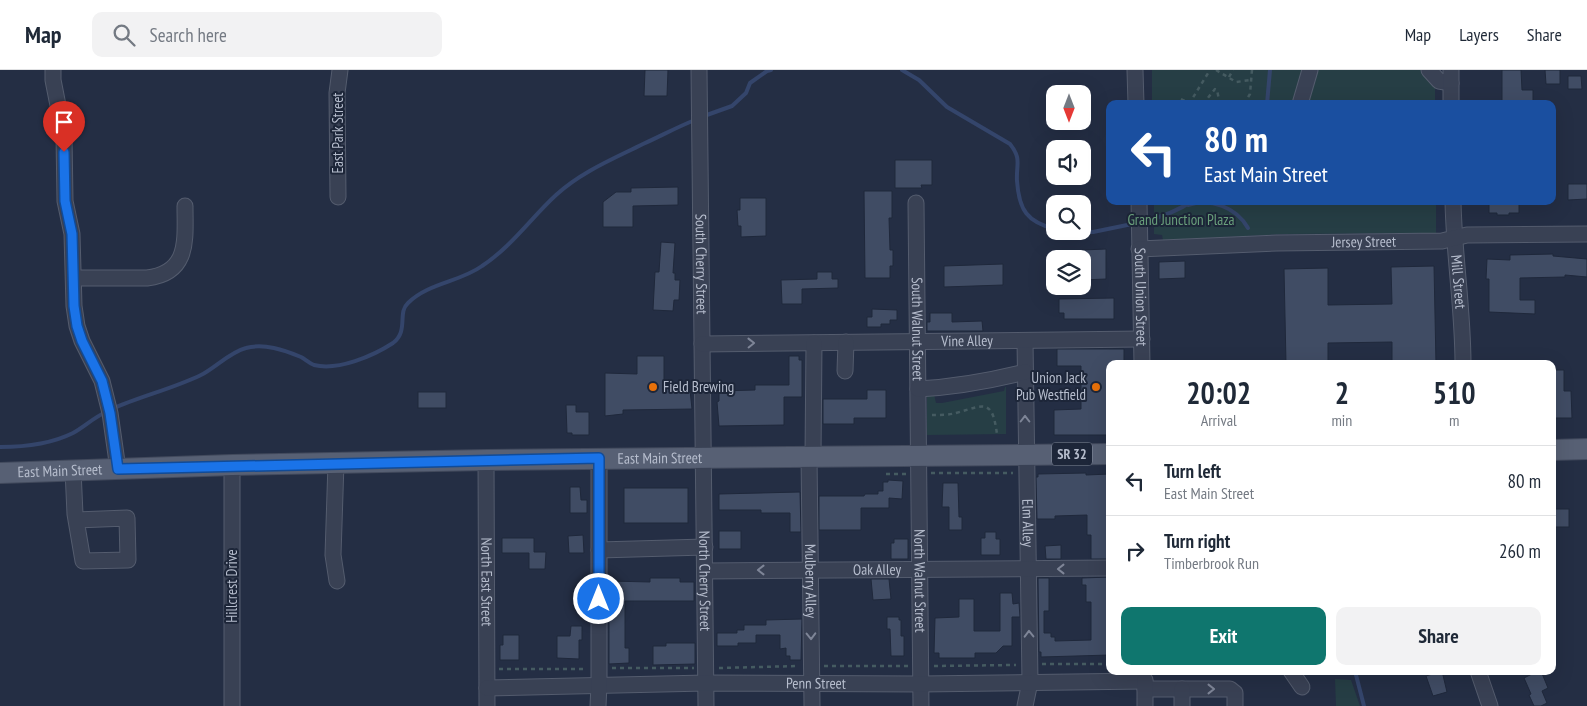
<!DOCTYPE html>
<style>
:root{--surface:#fff;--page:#f2f2f3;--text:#1f2937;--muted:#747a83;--line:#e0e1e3;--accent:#0f766e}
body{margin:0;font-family:"PT Sans Narrow",sans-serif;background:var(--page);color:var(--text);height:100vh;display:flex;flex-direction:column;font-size:19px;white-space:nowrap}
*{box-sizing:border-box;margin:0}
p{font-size:16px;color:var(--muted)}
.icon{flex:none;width:28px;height:28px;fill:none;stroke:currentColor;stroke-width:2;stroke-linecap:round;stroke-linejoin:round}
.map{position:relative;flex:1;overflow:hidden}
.drawer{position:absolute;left:1106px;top:290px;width:450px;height:315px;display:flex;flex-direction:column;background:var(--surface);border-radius:10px;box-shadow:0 5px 20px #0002}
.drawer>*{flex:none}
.top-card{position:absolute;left:1106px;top:30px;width:450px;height:105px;border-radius:10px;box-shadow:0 5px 20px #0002;background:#1a4fa0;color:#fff;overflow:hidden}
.needle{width:32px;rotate:180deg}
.tools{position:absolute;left:1046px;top:15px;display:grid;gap:10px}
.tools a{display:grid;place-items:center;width:45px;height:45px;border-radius:10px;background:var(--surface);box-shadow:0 5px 20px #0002;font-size:25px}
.pin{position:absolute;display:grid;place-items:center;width:42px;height:42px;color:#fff;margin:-51px -21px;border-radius:50% 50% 50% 0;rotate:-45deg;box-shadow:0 0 5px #0007}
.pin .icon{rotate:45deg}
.me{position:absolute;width:55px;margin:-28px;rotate:0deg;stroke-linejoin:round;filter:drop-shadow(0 0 4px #0008)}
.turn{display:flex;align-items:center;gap:18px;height:105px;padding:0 15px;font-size:22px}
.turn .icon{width:65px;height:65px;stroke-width:2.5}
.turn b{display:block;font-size:35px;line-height:42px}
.eta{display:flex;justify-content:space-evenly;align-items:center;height:85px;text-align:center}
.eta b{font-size:30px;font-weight:700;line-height:35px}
.action{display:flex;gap:10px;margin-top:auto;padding:10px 15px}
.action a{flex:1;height:58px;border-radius:10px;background:var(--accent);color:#fff;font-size:20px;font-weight:700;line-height:58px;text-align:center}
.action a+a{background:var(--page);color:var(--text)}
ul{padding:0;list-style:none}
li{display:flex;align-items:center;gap:15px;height:70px;padding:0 15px;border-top:1px solid var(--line)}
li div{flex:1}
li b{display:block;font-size:19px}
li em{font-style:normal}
header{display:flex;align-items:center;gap:30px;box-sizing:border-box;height:70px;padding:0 25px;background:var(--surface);border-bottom:1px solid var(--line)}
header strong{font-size:24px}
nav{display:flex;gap:28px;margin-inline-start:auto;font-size:18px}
.search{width:350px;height:45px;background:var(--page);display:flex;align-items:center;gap:12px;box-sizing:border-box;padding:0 18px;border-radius:10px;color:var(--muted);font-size:19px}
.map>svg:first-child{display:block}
</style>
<header>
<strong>Map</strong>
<div class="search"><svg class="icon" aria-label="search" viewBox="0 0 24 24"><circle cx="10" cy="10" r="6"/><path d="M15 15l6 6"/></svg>Search here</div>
<nav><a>Map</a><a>Layers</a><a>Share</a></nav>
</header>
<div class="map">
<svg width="1587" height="636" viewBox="0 0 1587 636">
<rect width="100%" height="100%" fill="#242e44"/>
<g fill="#263e45">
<rect x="1152" y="0" width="283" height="34"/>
<polygon points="1154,131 1436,131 1436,163 1287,164 1163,170 1162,165 1154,164"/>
<polygon points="1005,317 1006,317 1006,364 927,365 927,324 934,324 936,333 942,333 1004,321"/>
<polygon points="1335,609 1351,610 1360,636 1336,636"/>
</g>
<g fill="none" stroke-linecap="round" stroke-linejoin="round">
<g stroke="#34456b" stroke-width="4">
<path d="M902 0 919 10 947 37 1010 74C1022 89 1016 94 1017 111 1019 140 1027 152 1055 159"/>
<polyline points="1267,34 1270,0"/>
<polyline points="704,46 732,36 746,23 750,13 767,1 771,0"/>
<path d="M1188 135C1211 128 1236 137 1248 158"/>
<path d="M1144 151C1161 147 1178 141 1192 131"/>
<polyline points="1077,161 1093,162 1137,153"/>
<path d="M112 339C141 326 172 319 201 305 215 298 230 282 246 278 264 273 284 280 301 287 305 289 309 293 314 295 338 301 373 286 393 273 409 261 397 243 408 233 428 213 460 212 482 196 511 177 530 149 556 125 581 102 613 89 643 74 661 66 677 57 695 50"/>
<path d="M0 377C24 377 51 374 73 363 84 357 93 348 106 342"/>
<polyline points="1355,601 1364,636"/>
</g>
</g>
<g fill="#404c64" stroke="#1f283b">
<polygon points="645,0 668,0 667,26 644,26"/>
<polygon points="1502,0 1521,0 1522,20 1533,20 1533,34 1502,34"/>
<polygon points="1545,0 1560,0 1560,14 1546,14"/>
<polygon points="1568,6 1581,6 1582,19 1568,19"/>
<polygon points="895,90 932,90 932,115 921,115 922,118 895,118"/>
<polygon points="1568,114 1587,114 1587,129 1568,130"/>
<polygon points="678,117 678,135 633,136 633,157 603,157 603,132 616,122 631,122 631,118"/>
<polygon points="864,121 892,121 892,148 889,148 890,180 893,180 893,196 890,196 890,208 865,208"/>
<polygon points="740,128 766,128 766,166 741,167 741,156 738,156 737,140 740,140"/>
<polygon points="1491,131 1519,131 1519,143 1509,143 1509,145 1497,145 1497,143 1489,143 1489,132"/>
<polygon points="661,172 675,173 673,203 675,203 675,210 680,210 679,230 674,230 673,241 653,240 655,202 659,202"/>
<polygon points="1106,179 1106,209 1082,210 1082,180"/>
<polygon points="1553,184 1553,186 1587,189 1587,207 1565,205 1565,207 1520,208 1520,230 1535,230 1535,244 1489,242 1489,209 1486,209 1487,189 1510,190 1510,185"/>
<polygon points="1185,191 1185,208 1159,209 1159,192"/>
<polygon points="1003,194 1003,215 944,217 944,196"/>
<polygon points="1434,196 1436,294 1392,294 1392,272 1328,273 1328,294 1286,294 1284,199 1328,198 1328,235 1392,234 1391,197"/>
<polygon points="817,202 832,202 832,209 838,209 838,218 802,219 802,234 782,234 781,210 817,209"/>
<polygon points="1114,228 1114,249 1064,249 1064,243 1059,243 1059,229"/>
<polygon points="872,239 897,240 897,250 890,250 890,254 881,254 881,257 867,257 867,247 872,247"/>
<polygon points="930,243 952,243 952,252 982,251 983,261 927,261 927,252 930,252"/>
<polygon points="1057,279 1124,279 1124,294 1110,294 1110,365 1054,365 1054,340 1081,339 1081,296 1057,296"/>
<polygon points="637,286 664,286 664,313 669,313 669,320 690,320 692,339 623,340 623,344 605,346 605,303 637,304"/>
<polygon points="789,286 799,286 799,290 802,290 802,327 784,327 784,355 719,356 717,332 719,331 719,321 755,320 755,315 789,315"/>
<polygon points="1552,300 1564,300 1564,321 1571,321 1572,348 1552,348"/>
<polygon points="867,320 886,320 886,348 854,348 854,354 823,354 823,329 867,329"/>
<rect x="418" y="322" width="28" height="16"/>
<polygon points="566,335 576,335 576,342 589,342 589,365 572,365 572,363 567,363"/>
<polygon points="1086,403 1086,405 1110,404 1110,489 1091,489 1091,465 1087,465 1087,445 1055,446 1055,449 1037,449 1036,407 1038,407 1038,404"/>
<polygon points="888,410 903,411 902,429 889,428 889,438 861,438 861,460 819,460 819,426 864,426 865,424 878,424 878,421 883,421 883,412 888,412"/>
<polygon points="943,413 958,413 959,447 962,447 962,460 949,460 949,437 942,437"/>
<polygon points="570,417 580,417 581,430 587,430 587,443 570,443"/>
<rect x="624" y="418" width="64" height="35"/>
<polygon points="800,422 801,462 790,462 790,443 761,443 761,440 719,440 719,424"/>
<rect x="1553" y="439" width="16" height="18"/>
<rect x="719" y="461" width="22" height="18"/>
<polygon points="985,462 996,462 996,469 1000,469 1000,485 981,485 981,468 985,468"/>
<polygon points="583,465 584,483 569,483 568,466"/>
<polygon points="502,468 534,468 534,482 546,482 545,499 529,499 529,483 502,483"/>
<polygon points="894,469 908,469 908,489 891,489 891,473 894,473"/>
<polygon points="1061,475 1061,489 1046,489 1045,476"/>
<polygon points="1110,507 1110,585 1041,587 1041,582 1039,582 1038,508 1049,508 1049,541 1044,541 1044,563 1051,563 1051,567 1055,567 1055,571 1091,570 1091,532 1086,532 1086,515 1082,515 1082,508"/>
<polygon points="650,508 680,508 680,512 694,512 694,531 625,531 625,578 629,578 629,593 609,594 609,511 650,512"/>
<polygon points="871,509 889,509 891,529 873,530"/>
<polygon points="1000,523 1012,523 1013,534 1019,533 1020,547 1012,547 1012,576 1003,576 996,583 975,583 975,588 939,588 939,583 934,583 935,548 959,547 959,529 974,529 974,561 1000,561"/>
<polygon points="887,547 899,547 899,550 901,550 901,566 904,566 904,586 891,586 890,559 887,559"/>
<polygon points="802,549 801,590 790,590 790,586 786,586 786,578 780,579 780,565 756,565 756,573 738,573 738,576 717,576 717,563 737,563 737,560 744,560 744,555 766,555 766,550"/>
<polygon points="571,556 582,556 582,570 579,570 579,589 557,588 557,566 570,566"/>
<polygon points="503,565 519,565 519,590 500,590 500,575 503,575"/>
<polygon points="666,573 695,573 695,594 653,595 653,576 666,576"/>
<polygon points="1442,601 1447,622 1433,626 1426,606"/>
<polygon points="1538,601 1541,601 1548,618 1542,621 1547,633 1541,636 1534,636 1529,625 1531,624 1524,608"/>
</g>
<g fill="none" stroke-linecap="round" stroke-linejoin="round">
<g stroke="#545c6e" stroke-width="17">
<g id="minor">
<polyline points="53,0 53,10 64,66 65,131 72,164 74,236 77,256 82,271 102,311 110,343 118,399"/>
<path id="s1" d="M699 0 706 636"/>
<polyline points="1135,0 1136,34"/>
<polyline points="1429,0 1439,11 1451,13"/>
<polyline points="1451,0 1451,34"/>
<polyline points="1300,34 1310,0"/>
<polyline points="338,127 337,23 340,0"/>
<path id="s2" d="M1139 131 1142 294"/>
<path id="s3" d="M1453 131C1454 186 1463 239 1463 294"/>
<path id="s4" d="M916 133 921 636"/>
<path id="s5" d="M1139 179 1277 173 1442 171 1467 165 1587 164"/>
<path d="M74 208H147C190 203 185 169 185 136"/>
<path id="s6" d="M1025 271 1030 612 1025 636"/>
<path id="s7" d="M702 274 1142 269"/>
<polyline points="845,301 846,272"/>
<path d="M918 319C955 317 989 311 1025 302"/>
<path id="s8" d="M809 386 812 636"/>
<polyline points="813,386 814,273"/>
<path id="s9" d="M486 390 487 636"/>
<polyline points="336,393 333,485 337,511"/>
<polyline points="232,395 232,636"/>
<polyline points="73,400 75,444 76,450 83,491 128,490 127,448 76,450"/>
<polyline points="599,480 705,477"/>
<path id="s10" d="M705 501 1110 498"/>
<polyline points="1291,601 1302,617"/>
<polyline points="1478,601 1490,636"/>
<path id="s11" d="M487 618 706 613 921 614 1145 611"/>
<polyline points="1145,619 1230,619 1235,623 1235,636"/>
<polyline points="1182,619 1182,636"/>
<polyline points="598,636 599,615 599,389"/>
<polyline points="1145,636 1145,610"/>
</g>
</g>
<g stroke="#424a5d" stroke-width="22">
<g id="major">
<polyline points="1552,380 1587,379"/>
<path id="s12" d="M0 403 232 395 486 390 1110 384"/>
</g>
</g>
<g stroke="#455b61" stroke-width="2.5" stroke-dasharray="4 4" stroke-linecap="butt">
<polyline points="1216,0 1236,12 1251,10"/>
<polyline points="1229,7 1233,0"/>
<polyline points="1181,29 1189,33"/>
<polyline points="1189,34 1210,0"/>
<polyline points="1203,34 1215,19 1217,20 1220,34"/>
<polyline points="1244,34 1250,24 1252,0"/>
<path d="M932 345C940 345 949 345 956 343 985 335 992 328 997 364"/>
<polyline points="931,403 1013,403"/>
<polyline points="886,404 906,404"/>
<polyline points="1042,594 1110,594"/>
<polyline points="824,596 909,596"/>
<polyline points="934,596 1016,595"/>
<polyline points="612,598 694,598"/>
<polyline points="719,598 799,596"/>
<polyline points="499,599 586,599"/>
</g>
<use href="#minor" stroke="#394154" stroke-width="15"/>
<use href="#major" stroke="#576074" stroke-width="20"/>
</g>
<defs><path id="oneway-chevron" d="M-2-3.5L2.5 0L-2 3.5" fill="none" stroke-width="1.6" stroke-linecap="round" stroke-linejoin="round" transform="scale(1.25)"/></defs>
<g stroke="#7e8597">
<use href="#oneway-chevron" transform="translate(751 273) rotate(-1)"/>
<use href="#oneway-chevron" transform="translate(1025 349) rotate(-90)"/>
<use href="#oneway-chevron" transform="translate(1061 499) rotate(180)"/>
<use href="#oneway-chevron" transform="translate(761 500) rotate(180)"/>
<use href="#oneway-chevron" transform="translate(1029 564) rotate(-91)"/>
<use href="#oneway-chevron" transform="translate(811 566) rotate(89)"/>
<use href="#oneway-chevron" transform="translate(1211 619)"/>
</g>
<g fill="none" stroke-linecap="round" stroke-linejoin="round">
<g stroke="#114b97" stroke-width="12">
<polyline id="route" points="64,82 65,131 72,164 74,236 77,256 82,271 102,311 110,343 118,399 599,388 599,529"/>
</g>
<use href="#route" stroke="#1a73e8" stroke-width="9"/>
</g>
<g fill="#e8710a" stroke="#1d2639" stroke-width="2">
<circle cx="653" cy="317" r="5"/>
<circle cx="1096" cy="317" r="5"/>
</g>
<g text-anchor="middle" stroke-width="4" stroke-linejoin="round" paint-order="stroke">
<rect fill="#1d2639" stroke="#8890a1" stroke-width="1" x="1052" y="372.5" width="40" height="23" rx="4"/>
<g font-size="14" font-weight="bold" fill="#b6bdcd">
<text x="1072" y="389">SR 32</text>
</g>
<g font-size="15" fill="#b6bdcd" stroke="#1d2639">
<text transform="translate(338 63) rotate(-90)" y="5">East Park Street</text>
<text dy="5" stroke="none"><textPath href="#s5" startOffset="225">Jersey Street</textPath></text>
<text dy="5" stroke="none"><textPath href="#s1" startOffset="194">South Cherry Street</textPath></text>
<text dy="5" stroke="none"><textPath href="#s3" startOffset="81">Mill Street</textPath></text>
<text dy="5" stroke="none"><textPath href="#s2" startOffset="96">South Union Street</textPath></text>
<text dy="5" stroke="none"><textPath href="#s4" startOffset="126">South Walnut Street</textPath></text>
<text dy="5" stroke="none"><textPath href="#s7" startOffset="265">Vine Alley</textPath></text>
<text dy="5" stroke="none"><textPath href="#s12" startOffset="660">East Main Street</textPath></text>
<text dy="5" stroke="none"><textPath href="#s12" startOffset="60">East Main Street</textPath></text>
<text dy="5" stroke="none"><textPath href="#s6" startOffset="182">Elm Alley</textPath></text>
<text dy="5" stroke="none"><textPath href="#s10" startOffset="172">Oak Alley</textPath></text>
<text dy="5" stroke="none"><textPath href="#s8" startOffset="125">Mulberry Alley</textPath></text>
<text dy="5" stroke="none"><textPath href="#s4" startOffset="378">North Walnut Street</textPath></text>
<text dy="5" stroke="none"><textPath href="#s1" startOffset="511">North Cherry Street</textPath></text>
<text dy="5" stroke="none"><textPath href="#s9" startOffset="122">North East Street</textPath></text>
<text transform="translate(232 516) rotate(-90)" y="5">Hillcrest Drive</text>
<text dy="5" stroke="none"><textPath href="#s11" startOffset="329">Penn Street</textPath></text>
</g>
<g font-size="15" fill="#6ba17d" stroke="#1d2639">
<text x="1181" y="155">Grand Junction Plaza</text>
</g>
<g font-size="15" fill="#b6bdcd" stroke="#1d2639" text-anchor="end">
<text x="1086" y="313">Union Jack<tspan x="1086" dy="17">Pub Westfield</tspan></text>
<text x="663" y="322" text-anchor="start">Field Brewing</text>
</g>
</g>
</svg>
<div class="tools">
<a><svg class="needle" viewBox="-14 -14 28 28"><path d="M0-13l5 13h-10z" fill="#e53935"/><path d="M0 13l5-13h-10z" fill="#747a83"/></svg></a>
<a><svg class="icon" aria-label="sound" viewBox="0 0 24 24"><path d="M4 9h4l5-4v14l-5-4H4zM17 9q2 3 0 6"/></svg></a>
<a><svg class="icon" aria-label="search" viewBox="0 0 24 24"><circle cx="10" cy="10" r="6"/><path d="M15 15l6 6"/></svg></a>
<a><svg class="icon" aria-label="layers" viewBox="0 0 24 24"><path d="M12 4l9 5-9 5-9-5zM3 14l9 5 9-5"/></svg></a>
</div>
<div class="pin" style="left:64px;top:82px;background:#d93025"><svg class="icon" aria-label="arrive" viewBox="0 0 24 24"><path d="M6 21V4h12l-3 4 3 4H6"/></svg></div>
<svg class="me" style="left:599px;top:529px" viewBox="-20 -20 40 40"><circle r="17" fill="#1a73e8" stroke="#fff" stroke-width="3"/><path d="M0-11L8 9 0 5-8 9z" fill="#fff"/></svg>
<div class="top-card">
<div class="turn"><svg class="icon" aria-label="left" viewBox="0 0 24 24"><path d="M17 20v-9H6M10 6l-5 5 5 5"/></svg><div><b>80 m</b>East Main Street</div></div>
</div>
<section class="drawer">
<div class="eta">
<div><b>20:02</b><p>Arrival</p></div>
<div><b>2</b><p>min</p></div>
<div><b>510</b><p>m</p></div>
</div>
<ul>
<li><svg class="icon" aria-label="left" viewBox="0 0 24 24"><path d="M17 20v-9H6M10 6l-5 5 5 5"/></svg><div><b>Turn left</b><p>East Main Street</p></div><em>80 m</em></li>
<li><svg class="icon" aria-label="right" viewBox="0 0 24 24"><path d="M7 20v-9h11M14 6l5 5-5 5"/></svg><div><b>Turn right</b><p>Timberbrook Run</p></div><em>260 m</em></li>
</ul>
<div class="action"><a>Exit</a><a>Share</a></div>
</section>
</div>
